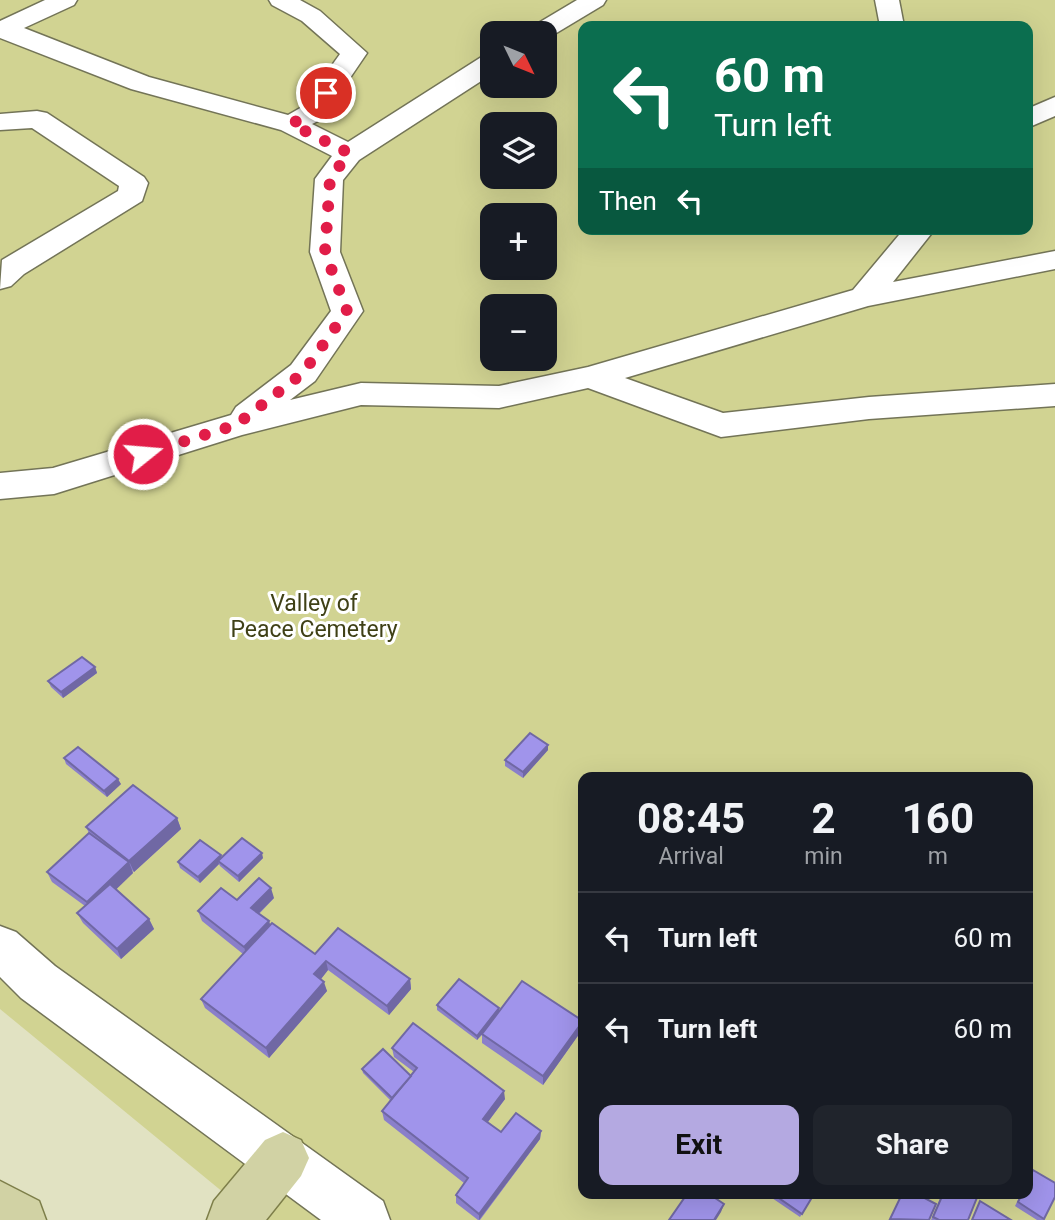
<!DOCTYPE html>
<meta charset="utf-8">
<style>
:root{--surface:#171b24;--page:#20242c;--text:#f1f3f6;--muted:#9ea1a6;--line:#363941;--accent:#b4a9e1}
body{margin:0;font-family:Roboto,sans-serif;background:var(--page);color:var(--text);height:100vh;display:flex;flex-direction:column;font-size:26px;white-space:nowrap}
*{box-sizing:border-box;margin:0}
p{font-size:23px;color:var(--muted)}
.icon{flex:none;width:38px;height:38px;fill:none;stroke:currentColor;stroke-width:2;stroke-linecap:round;stroke-linejoin:round}
.map{position:relative;flex:1;overflow:hidden}
.details{position:absolute;left:578px;top:772px;width:455px;height:427px;display:flex;flex-direction:column;background:var(--surface);border-radius:14px;box-shadow:0 7px 28px #0002}
.details>*{flex:none}
.guide{position:absolute;left:578px;top:21px;width:455px;height:214px;border-radius:14px;box-shadow:0 7px 28px #0002;background:#0b6e4f;color:#fff;overflow:hidden}
.needle{width:46px;rotate:133deg}
.tools{position:absolute;left:480px;top:21px;display:grid;gap:14px}
.tools a{display:grid;place-items:center;width:77px;height:77px;border-radius:14px;background:var(--surface);box-shadow:0 7px 28px #0002;font-size:35px}
.pin{position:absolute;display:grid;place-items:center;width:60px;height:60px;color:#fff;margin:-30px;border:4px solid #fff;border-radius:50%;box-shadow:0 2px 7px #0007}
.me{position:absolute;width:77px;margin:-38px;rotate:73deg;stroke-linejoin:round;filter:drop-shadow(0 0 5px #0008)}
.turn{display:flex;align-items:center;gap:24px;height:147px;padding:0 21px;font-size:32px}
.turn .icon{width:91px;height:91px;stroke-width:2.5}
.turn b{display:block;font-size:49px;line-height:60px}
.then{display:flex;align-items:center;height:66px;padding:0 21px;background:#0003;gap:14px;font-size:26px}
.eta{display:flex;justify-content:space-evenly;align-items:center;height:119px;text-align:center}
.eta b{font-size:42px;font-weight:700;line-height:49px}
.action{display:flex;gap:14px;margin-top:auto;padding:14px 21px}
.action a{flex:1;height:80px;border-radius:14px;background:var(--accent);color:#111;font-size:28px;font-weight:700;line-height:80px;text-align:center}
.action a+a{background:var(--page);color:var(--text)}
ul{padding:0;list-style:none}
li{display:flex;align-items:center;gap:21px;height:91px;padding:0 21px;border-top:2px solid var(--line)}
li div{flex:1}
li b{display:block;font-size:26px}
li em{font-style:normal}
.map>svg:first-child{display:block}
</style>
<div class="map">
<svg width="1055" height="1220" viewBox="0 0 1055 1220">
<rect width="100%" height="100%" fill="#e1e2c2"/>
<path fill="#d1d392" fill-rule="evenodd" d="M0 0H1055V1220H257L0 1009ZM583 26H1027V229H583ZM492 33H544V86H492ZM492 124H544V177H492ZM492 215H544V268H492ZM492 306H544V359H492ZM583 777H1027V1194H583Z"/>
<g fill="none" stroke-linecap="round" stroke-linejoin="round">
<g stroke="#737457" stroke-width="3">
<g id="minor">
<polygon points="45,0 77,0 74,5 24,28 149,77 288,115 302,107 340,54 302,21 272,5 269,0 300,0 320,11 367,53 322,119 312,124 348,142 483,56 492,54 492,74 359,160 343,180 340,252 363,311 315,381 290,400 361,383 499,386 588,367 853,290 904,229 935,229 893,282 1055,251 1055,269 868,306 625,378 723,413 869,397 1055,384 1055,406 869,419 721,437 588,388 499,408 361,405 242,435 54,494 0,499 0,473 53,468 231,415 236,407 291,365 331,311 310,252 315,179 332,156 281,130 131,89 0,38 0,21"/>
<polygon points="577,0 606,0 603,5 548,38 544,39 544,33 526,33 530,28"/>
<polygon points="875,0 899,0 904,26 880,26"/>
<polygon points="1055,97 1055,116 1027,128 1027,109"/>
<polygon points="37,111 47,113 144,177 148,183 142,201 24,274 11,286 0,289 2,260 118,191 119,186 32,128 0,130 0,114"/>
<polygon points="0,926 16,932 55,966 383,1201 390,1220 321,1220 21,998 0,977"/>
</g>
</g>
<g stroke="#7d7e49" stroke-width="3">
<g id="major">
<polygon points="283,1132 301,1140 309,1158 301,1176 266,1220 207,1220 214,1201 265,1140"/>
<polygon points="0,1181 39,1201 46,1220 0,1220"/>
</g>
</g>
<use href="#minor" fill="#fff" fill-rule="evenodd"/>
<use href="#major" fill="#d1d2a4" fill-rule="evenodd"/>
</g>
<g fill="#8a7fca">
<polygon points="95,667 97,673 63,698 51,687 48,681"/>
<polygon points="548,750 523,778 505,766 505,760"/>
<polygon points="64,758 121,784 107,797 66,764"/>
<polygon points="177,818 181,829 134,872 132,870 133,873 116,889 149,919 154,929 121,959 83,923 77,913 85,906 52,882 47,872 89,833 86,827"/>
<polygon points="221,855 221,858 263,858 239,882 220,866 219,864 200,883 180,868 178,862"/>
<polygon points="274,898 259,914 269,921 270,925 315,954 410,979 411,989 389,1015 328,970 321,979 327,991 269,1058 205,1008 201,999 243,954 202,921 198,911 237,900"/>
<polygon points="437,1005 499,1008 499,1012 583,1021 582,1030 543,1085 482,1043 482,1035 477,1040 437,1010"/>
<polygon points="392,1048 505,1099 488,1122 501,1132 541,1131 540,1139 480,1220 478,1220 456,1203 456,1195 464,1183 384,1120 382,1111 391,1101 363,1073 362,1069 411,1076 414,1072 394,1057"/>
<polygon points="1033,1170 1044,1219 1043,1220 1037,1220 1015,1206 1021,1194 1027,1194 1027,1180"/>
<polygon points="766,1194 814,1194 800,1217"/>
<polygon points="942,1194 976,1194 968,1220 931,1220"/>
</g>
<g fill="#7068a4">
<polygon points="95,667 97,673 63,698 61,692"/>
<polygon points="548,745 548,750 523,778 523,772"/>
<polygon points="118,779 121,784 107,797 104,791"/>
<polygon points="177,818 181,829 134,872 129,861"/>
<polygon points="262,853 263,858 239,882 238,876"/>
<polygon points="221,855 222,861 218,861 219,864 200,883 198,877"/>
<polygon points="129,862 133,873 92,913 87,902"/>
<polygon points="271,888 274,898 254,918 251,908"/>
<polygon points="149,919 154,929 121,959 117,949"/>
<polygon points="269,921 272,931 247,957 244,947"/>
<polygon points="326,961 328,970 317,984 314,974"/>
<polygon points="410,979 411,989 389,1015 387,1006"/>
<polygon points="324,982 327,991 269,1058 266,1048"/>
<polygon points="499,1008 499,1013 477,1040 477,1036"/>
<polygon points="583,1021 582,1030 543,1085 543,1076"/>
<polygon points="504,1091 505,1099 484,1127 483,1119"/>
<polygon points="541,1131 540,1139 479,1220 479,1214"/>
<polygon points="724,1204 721,1212 716,1220 714,1220"/>
</g>
<g fill="#a094eb" stroke="#7068a4" stroke-width="2">
<polygon points="82,657 95,667 61,692 48,681"/>
<polygon points="530,733 548,745 523,772 505,760"/>
<polygon points="78,747 118,779 104,791 64,758"/>
<polygon points="133,785 177,818 129,861 86,827"/>
<polygon points="89,833 129,862 87,902 47,872"/>
<polygon points="242,838 262,853 238,876 218,861"/>
<polygon points="200,840 221,855 198,877 178,862"/>
<polygon points="259,878 271,888 251,908 269,921 244,947 198,911 221,888 237,900"/>
<polygon points="110,884 149,919 117,949 77,913"/>
<polygon points="272,923 315,954 338,928 410,979 387,1006 326,961 314,974 324,982 266,1048 201,999"/>
<polygon points="459,979 499,1008 477,1036 437,1005"/>
<polygon points="522,981 583,1021 543,1076 482,1034"/>
<polygon points="413,1023 504,1091 483,1119 501,1132 516,1113 541,1131 479,1214 456,1195 468,1178 382,1111 417,1068 392,1048"/>
<polygon points="383,1049 411,1076 392,1098 362,1069"/>
<polygon points="1033,1170 1055,1183 1055,1197 1044,1219 1018,1202 1022,1194 1027,1194 1027,1183"/>
<polygon points="687,1194 709,1194 724,1204 714,1220 669,1220"/>
<polygon points="773,1194 814,1194 802,1214"/>
<polygon points="902,1194 917,1194 936,1204 929,1220 890,1219"/>
<polygon points="943,1194 976,1194 978,1195 968,1220 939,1220 933,1217"/>
<polygon points="980,1201 1011,1220 972,1220"/>
</g>
<g fill="none" stroke-linecap="round" stroke-linejoin="round">
<polyline stroke="#e11d48" stroke-width="12" stroke-dasharray="0 21.6" points="143,454 236,425 303,373 347,311 325,252 330,179 349,153 291,124 312,113 326,93"/>
</g>
<g text-anchor="middle" stroke-width="6" stroke-linejoin="round" paint-order="stroke">
<g font-size="23" fill="#3f4016" stroke="#fff">
<text x="314" y="611">Valley of<tspan x="314" dy="26">Peace Cemetery</tspan></text>
</g>
</g>
</svg>
<div class="tools">
<a><svg class="needle" viewBox="-14 -14 28 28"><path d="M0-13l5 13h-10z" fill="#e53935"/><path d="M0 13l5-13h-10z" fill="#9ea1a6"/></svg></a>
<a><svg class="icon" aria-label="layers" viewBox="0 0 24 24"><path d="M12 4l9 5-9 5-9-5zM3 14l9 5 9-5"/></svg></a>
<a>+</a>
<a>−</a>
</div>
<div class="pin" style="left:326px;top:93px;background:#d93025"><svg class="icon" aria-label="arrive" viewBox="0 0 24 24"><path d="M6 21V4h12l-3 4 3 4H6"/></svg></div>
<svg class="me" style="left:143px;top:454px" viewBox="-20 -20 40 40"><circle r="17" fill="#e11d48" stroke="#fff" stroke-width="3"/><path d="M0-11L8 9 0 5-8 9z" fill="#fff"/></svg>
<div class="guide">
<div class="turn"><svg class="icon" aria-label="left" viewBox="0 0 24 24"><path d="M17 20v-9H6M10 6l-5 5 5 5"/></svg><div><b>60 m</b>Turn left</div></div>
<div class="then">Then<svg class="icon" aria-label="left" viewBox="0 0 24 24"><path d="M17 20v-9H6M10 6l-5 5 5 5"/></svg></div>
</div>
<section class="details">
<div class="eta">
<div><b>08:45</b><p>Arrival</p></div>
<div><b>2</b><p>min</p></div>
<div><b>160</b><p>m</p></div>
</div>
<ul>
<li><svg class="icon" aria-label="left" viewBox="0 0 24 24"><path d="M17 20v-9H6M10 6l-5 5 5 5"/></svg><div><b>Turn left</b></div><em>60 m</em></li>
<li><svg class="icon" aria-label="left" viewBox="0 0 24 24"><path d="M17 20v-9H6M10 6l-5 5 5 5"/></svg><div><b>Turn left</b></div><em>60 m</em></li>
</ul>
<div class="action"><a>Exit</a><a>Share</a></div>
</section>
</div>
